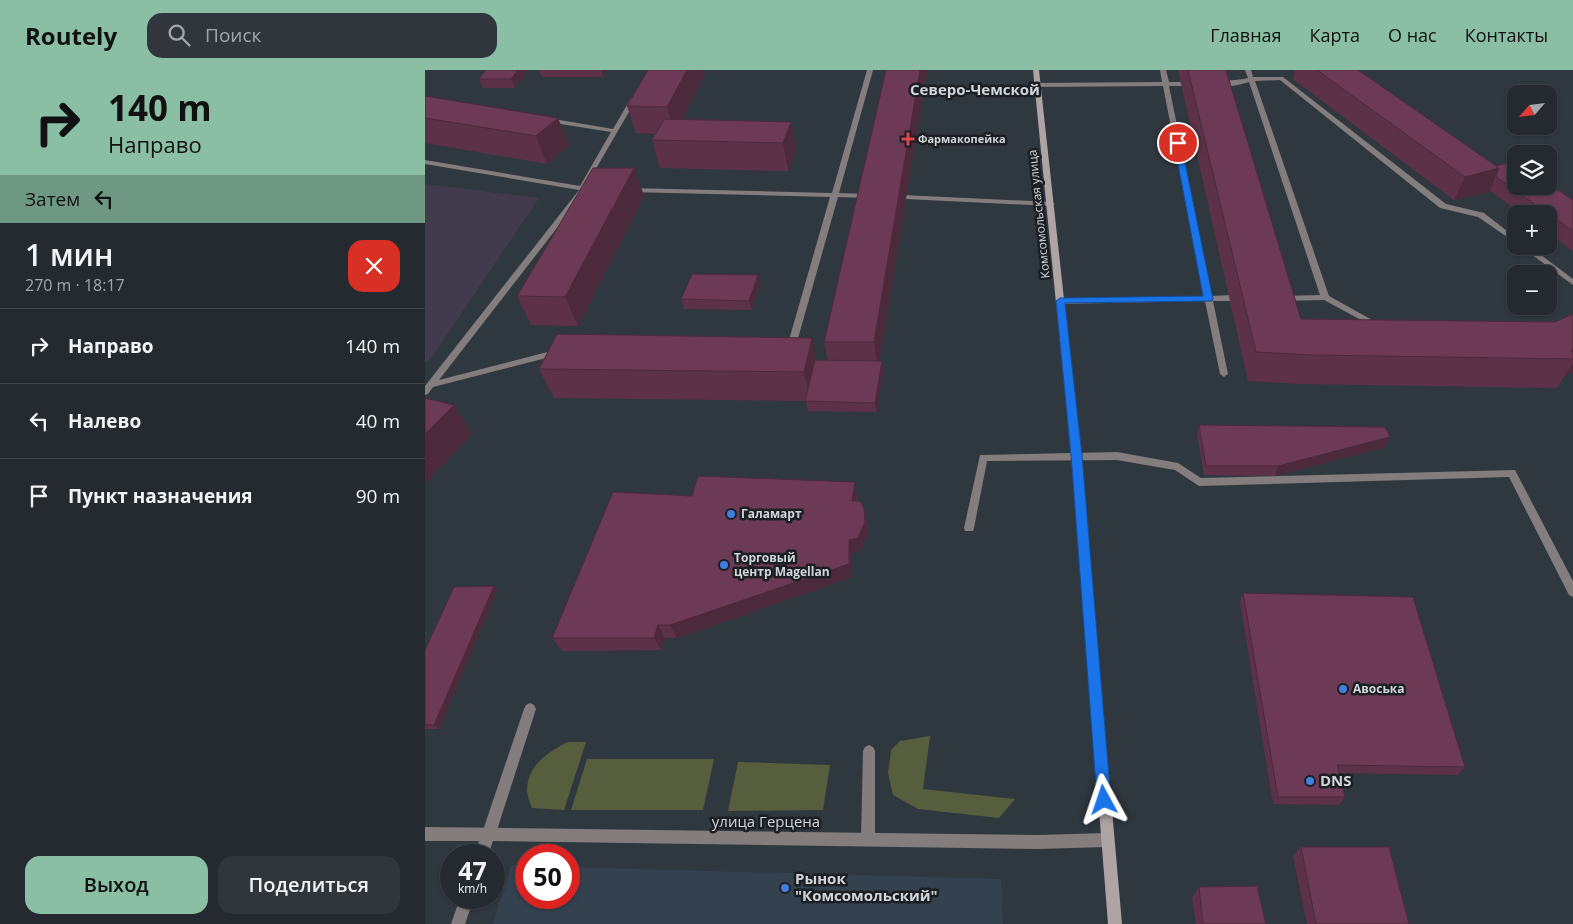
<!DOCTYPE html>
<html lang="ru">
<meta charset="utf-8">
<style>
:root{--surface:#242a2f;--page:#30363b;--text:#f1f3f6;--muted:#a3a7aa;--line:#41464b;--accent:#8abfa5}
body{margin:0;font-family:"Open Sans",sans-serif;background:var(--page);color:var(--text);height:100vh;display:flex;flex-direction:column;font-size:19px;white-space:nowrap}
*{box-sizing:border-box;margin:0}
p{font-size:16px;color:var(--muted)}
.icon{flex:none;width:28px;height:28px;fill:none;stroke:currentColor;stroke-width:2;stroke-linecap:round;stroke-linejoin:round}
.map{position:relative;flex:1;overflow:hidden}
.drawer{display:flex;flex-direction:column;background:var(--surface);width:425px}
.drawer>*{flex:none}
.guide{background:#8abfa5;color:#111;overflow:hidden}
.needle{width:32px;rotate:242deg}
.controls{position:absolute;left:1082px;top:15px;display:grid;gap:10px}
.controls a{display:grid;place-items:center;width:50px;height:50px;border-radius:10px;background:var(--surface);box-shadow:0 1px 4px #0004,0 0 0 1px var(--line);font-size:25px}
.speed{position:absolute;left:15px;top:774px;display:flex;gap:10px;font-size:25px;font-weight:700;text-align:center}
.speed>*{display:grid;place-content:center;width:65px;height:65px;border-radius:50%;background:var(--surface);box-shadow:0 1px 4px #0004,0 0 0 1px var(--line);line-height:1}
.speed small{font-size:12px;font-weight:400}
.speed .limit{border:8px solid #d22;background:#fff;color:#111}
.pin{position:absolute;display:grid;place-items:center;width:42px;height:42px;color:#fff;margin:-21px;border:2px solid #fff;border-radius:50%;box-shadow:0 1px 5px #0007}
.me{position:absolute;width:55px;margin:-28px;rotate:355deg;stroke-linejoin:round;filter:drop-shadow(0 0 4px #0008)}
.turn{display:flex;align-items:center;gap:18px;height:105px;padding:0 25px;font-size:22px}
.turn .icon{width:65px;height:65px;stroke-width:2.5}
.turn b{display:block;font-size:35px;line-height:42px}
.then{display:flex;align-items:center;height:48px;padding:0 25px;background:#0003;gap:10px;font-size:19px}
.round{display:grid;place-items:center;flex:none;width:52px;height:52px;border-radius:15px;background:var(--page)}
.headline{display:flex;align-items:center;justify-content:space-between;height:85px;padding:0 25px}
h1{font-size:30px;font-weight:600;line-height:38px}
.cta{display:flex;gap:10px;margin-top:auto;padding:10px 25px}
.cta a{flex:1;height:58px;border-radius:15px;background:var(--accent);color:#111;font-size:20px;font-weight:600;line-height:58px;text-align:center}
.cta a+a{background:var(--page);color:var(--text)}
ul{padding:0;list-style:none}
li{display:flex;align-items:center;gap:15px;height:75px;padding:0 25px;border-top:1px solid var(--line)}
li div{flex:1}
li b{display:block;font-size:19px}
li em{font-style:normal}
header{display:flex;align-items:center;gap:30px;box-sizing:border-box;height:70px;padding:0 25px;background:var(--accent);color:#111}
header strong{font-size:24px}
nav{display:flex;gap:28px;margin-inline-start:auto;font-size:18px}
.search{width:350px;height:45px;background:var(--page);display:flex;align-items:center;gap:12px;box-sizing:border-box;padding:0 18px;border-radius:15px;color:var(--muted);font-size:19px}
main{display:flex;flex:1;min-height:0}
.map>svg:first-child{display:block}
</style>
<header>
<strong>Routely</strong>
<div class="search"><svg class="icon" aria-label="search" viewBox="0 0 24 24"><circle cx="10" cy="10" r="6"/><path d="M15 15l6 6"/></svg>Поиск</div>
<nav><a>Главная</a><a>Карта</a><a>О нас</a><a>Контакты</a></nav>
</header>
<main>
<section class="drawer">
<div class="guide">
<div class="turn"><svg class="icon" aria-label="right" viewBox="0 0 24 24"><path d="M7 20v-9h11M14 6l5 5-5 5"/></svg><div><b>140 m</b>Направо</div></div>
<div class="then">Затем<svg class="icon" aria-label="left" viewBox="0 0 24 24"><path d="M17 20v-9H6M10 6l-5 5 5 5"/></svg></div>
</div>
<div class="headline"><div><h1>1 мин</h1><p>270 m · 18:17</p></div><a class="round" style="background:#d93025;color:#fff"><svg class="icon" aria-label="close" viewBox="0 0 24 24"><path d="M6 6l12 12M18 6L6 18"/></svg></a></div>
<ul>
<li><svg class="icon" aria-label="right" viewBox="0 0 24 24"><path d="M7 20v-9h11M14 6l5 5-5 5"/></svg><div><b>Направо</b></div><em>140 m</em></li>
<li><svg class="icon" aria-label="left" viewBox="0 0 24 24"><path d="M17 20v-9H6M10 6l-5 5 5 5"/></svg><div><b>Налево</b></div><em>40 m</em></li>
<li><svg class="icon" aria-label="arrive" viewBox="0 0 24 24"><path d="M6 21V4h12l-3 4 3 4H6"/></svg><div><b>Пункт назначения</b></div><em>90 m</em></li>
</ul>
<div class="cta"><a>Выход</a><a>Поделиться</a></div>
</section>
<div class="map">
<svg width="1148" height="854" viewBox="0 0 1148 854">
<rect width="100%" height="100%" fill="#30383f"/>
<polygon fill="#34414e" points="86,795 101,795 101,828 144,828 144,797 576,809 578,854 68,854"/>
<polygon fill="#413b4c" points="0,114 114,128 5,290 0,292"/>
<g fill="#565e3d">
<polygon points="505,666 498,719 590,729 574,748 493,739 468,725 463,703 466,680 475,671"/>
<path d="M143 672H161L139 740 107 738C105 733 102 725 102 719 103 695 124 681 143 672Z"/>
<polygon points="162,689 289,689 278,740 146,740"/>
<polygon points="313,692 405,695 398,740 303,741"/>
</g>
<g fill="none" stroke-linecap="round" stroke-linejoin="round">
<g fill="#837d7d" fill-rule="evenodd">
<polygon points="442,0 448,0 414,123 442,124 446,126 442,128 413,127 370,279 366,282 361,281 360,279 362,277 405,127 204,122 200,120 204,118 407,123"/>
<polygon points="735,0 741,0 744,12 757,12 760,14 757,16 744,16 787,226 805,225 809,228 805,231 788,231 803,304 799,307 795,304 780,231 635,234 631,231 635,228 779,226 738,16 613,17 610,15 613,13 737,12"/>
<path d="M820 0H826L828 7H858L1021 134 1059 143 1091 168V173L1053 147 1015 138 855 10 830 11 904 226 958 256 954 259 951 258 899 230 853 231V227L856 226 895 225 824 12C814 15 799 19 790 14 799 9 812 11 823 8Z"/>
<polygon points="209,26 212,28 161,116 163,118 14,310 134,279 138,282 137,284 8,317 3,324 0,325 0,316 154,120 0,94 0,90 155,116 186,62 123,52 120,50 123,48 188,59 206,28"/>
<polygon points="478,125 626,132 630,134 626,136 481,129 478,129"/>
<polygon points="1095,176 1104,176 1148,209 1148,215"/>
<polygon points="692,382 753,393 776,408 1090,400 1148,511 1148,527 1144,525 1084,407 774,416 750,400 692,390 562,391 549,458 548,461 540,461 539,458 555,385"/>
<polygon points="105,633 109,635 111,639 70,766 68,771 63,773 58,771 56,766 99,639 101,635"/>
<polygon points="444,675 448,677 450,681 450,769 448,774 443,776 438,774 436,769 438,681 440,677"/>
</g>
<g fill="#837d7d" fill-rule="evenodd">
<polygon points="0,757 613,765 682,763 687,765 689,770 687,775 682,777 613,779 68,771 63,785 49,785 54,771 0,771"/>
<polygon points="35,828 49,828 40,854 26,854"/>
</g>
<polygon fill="#aea4a4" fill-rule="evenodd" points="608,0 614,0 656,385 697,854 683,854 646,385"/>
</g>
<g fill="#5d3248">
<polygon points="103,0 90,18 58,18 54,9"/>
<polygon points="114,0 182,0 178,7 117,7"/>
<polygon points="502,0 454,291 458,301 452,342 383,341 381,331 129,328 114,299 387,268 391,290 403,291 399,272"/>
<polygon points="753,0 801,0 876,249 1130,252 1148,244 1148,303 1140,305 1132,318 876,314 823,311"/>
<polygon points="870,0 933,0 1071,96 1148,130 1148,181 1124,163 1124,144 1097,144 1064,120 1064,122 1029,130 868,9"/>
<polygon points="280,4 257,49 366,52 371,79 363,101 235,98 227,70 230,64 211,63 202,36"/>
<polygon points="0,26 144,75 122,94 0,73"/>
<polygon points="209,98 219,126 153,256 106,255 92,226"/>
<polygon points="333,205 335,215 327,240 259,239 256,229"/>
<polygon points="774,355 965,367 960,377 850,406 779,405 772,364"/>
<polygon points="267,426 432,426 432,431 442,452 443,465 435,481 427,484 427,507 252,568 240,568 236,580 137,581 127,568"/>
<polygon points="69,516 72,521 14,659 0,659 0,580"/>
<polygon points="818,523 1040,697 1033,705 914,703 920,727 914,735 848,734 815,532"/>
<polygon points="876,777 984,854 882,854 868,786"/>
<polygon points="774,817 841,854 771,854 767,828"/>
</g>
<g fill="#4c293b">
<polygon points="93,0 103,0 90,18 86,9"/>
<polygon points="176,0 182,0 178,7"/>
<polygon points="262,0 278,0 280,4 250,64 242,37"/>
<polygon points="495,0 502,0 453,301 449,272"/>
<polygon points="133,48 144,75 122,94 111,66"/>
<polygon points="366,52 371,79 363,101 358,73"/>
<polygon points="209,98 219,126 153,256 140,227"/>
<polygon points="1074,98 1064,122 1029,130 1040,107"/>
<polygon points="333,205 335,215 327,240 324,231"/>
<polygon points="387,268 393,296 385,331 379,302"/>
<polygon points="457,291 458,301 452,342 450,333"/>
<polygon points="1148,294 1148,303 1140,305"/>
<polygon points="29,335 47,364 0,414 0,364"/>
<polygon points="965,367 960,377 850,406 853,396"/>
<polygon points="430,412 432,426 429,445 427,431"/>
<polygon points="439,438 442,452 443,465 435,481 427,484 427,507 252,568 245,555 424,470"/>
<polygon points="69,516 72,521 14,659 9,655"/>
<polygon points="233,555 240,568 236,580 229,568"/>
</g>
<g fill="#6c3a54" stroke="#4c293b">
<polygon points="61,0 93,0 86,9 54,9"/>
<polygon points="223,0 262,0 242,37 202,36"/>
<polygon points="461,0 495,0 449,272 399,272"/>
<polygon points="763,0 801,0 876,249 1130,252 1148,244 1148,279 1146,280 1148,284 1148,289 886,285 831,282"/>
<polygon points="892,0 933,0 1074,98 1040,107"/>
<polygon points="0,26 133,48 111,66 0,48"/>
<polygon points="239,49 366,52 358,73 227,70"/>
<polygon points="1090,91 1091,92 1091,116 1124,116 1124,114 1148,130 1148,161 1071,107 1074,98 1071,96"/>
<polygon points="168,98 209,98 140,227 92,226"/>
<polygon points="267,204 333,205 324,231 256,229"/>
<polygon points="132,264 387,268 379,302 114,299"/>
<polygon points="390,290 457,291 450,333 380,331"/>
<polygon points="0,328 29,335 0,364"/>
<polygon points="774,355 960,357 965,367 853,396 781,396"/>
<polygon points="273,406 430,412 427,431 435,431 439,438 440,452 433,468 424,470 424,494 245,555 233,555 229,568 127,568 188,422 267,426"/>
<polygon points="69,516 9,655 0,655 0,580 29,517"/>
<polygon points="818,523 988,527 1040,697 912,695 920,727 853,727"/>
<polygon points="876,777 964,777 984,854 891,854"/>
<polygon points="832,816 841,854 778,854 774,817"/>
</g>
<polygon fill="#1a73e8" stroke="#114b97" points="753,70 756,73 788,229 787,231 640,233 657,385 686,730 684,735 679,737 674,735 672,730 646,385 631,231 635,228 778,226 749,73"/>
<path fill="#e0444e" stroke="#1b1e22" stroke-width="2" d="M480.5 61.5h5v5h5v5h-5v5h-5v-5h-5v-5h5z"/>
<g fill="#3f7fe0" stroke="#1b1e22" stroke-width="2">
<circle cx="306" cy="444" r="5"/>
<circle cx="299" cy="495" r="5"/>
<circle cx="918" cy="619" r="5"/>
<circle cx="885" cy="711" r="5"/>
<circle cx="360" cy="818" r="5"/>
</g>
<g text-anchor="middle" stroke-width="5" stroke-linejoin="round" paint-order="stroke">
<g font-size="11" font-weight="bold" fill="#d0d5da" stroke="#1b1e22" text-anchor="start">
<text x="493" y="73">Фармакопейка</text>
</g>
<g font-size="12" fill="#d0d5da" stroke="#1b1e22">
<text transform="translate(614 144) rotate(-96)" y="4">Комсомольская улица</text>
</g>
<g font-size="12" font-weight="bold" fill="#d0d5da" stroke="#1b1e22" text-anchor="start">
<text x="316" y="448">Галамарт</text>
<text x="309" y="492">Торговый<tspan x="309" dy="14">центр Magellan</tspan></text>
<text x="928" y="623">Авоська</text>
</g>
<g font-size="15" font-weight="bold" fill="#d0d5da" stroke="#1b1e22">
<text x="550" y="25">Северо-Чемской</text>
</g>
<g font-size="15" font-weight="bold" fill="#d0d5da" stroke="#1b1e22" text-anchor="start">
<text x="895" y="716">DNS</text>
<text x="370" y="814">Рынок<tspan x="370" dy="17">"Комсомольский"</tspan></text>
</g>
<g font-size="15" fill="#d0d5da" stroke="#1b1e22">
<text x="341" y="757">улица Герцена</text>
</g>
</g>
</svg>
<div class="controls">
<a><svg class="needle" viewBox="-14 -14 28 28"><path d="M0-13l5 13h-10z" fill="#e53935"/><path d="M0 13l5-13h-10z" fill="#a3a7aa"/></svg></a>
<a><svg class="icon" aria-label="layers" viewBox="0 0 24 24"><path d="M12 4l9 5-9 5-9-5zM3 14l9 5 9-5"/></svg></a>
<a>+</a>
<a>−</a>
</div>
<div class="speed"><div>47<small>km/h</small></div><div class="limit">50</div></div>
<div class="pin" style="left:753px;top:73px;background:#d93025"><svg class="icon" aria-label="arrive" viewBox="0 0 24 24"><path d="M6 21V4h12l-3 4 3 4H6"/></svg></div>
<svg class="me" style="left:679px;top:730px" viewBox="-20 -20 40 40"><path d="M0-17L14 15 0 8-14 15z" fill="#1a73e8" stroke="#fff" stroke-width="4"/></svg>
</div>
</main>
